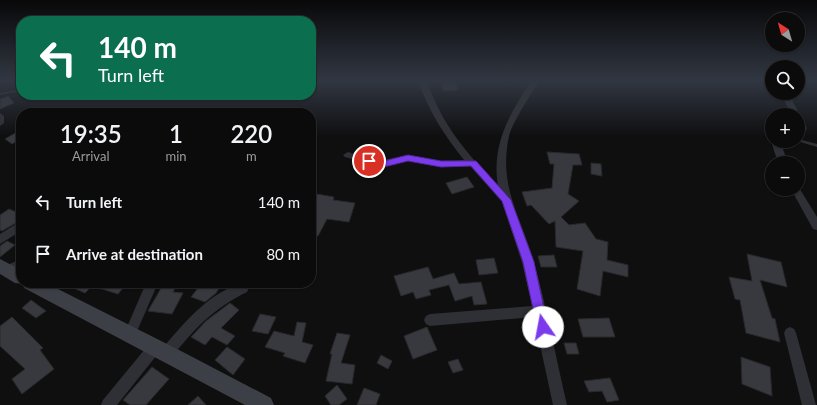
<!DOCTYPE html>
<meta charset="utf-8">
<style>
:root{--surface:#0b0b0c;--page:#19191a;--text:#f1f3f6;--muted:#9a9b9d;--line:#2b2b2d}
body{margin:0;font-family:Lato,sans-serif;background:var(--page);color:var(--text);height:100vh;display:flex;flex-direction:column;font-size:15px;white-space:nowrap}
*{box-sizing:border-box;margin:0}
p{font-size:13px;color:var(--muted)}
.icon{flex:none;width:22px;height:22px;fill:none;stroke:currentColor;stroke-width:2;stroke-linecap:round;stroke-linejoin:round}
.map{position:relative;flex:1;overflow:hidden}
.drawer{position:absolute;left:16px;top:108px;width:300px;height:180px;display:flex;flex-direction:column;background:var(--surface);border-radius:16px;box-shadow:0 1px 3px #0004,0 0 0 1px var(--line)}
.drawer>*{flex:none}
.guide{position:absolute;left:16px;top:16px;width:300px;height:84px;border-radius:16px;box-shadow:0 1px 3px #0004,0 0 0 1px var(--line);background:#0b6e4f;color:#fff;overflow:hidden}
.needle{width:26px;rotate:323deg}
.fabs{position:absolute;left:765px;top:12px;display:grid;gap:8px}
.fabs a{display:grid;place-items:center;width:40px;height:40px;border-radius:50%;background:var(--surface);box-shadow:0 1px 3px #0004,0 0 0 1px var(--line);font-size:20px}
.pin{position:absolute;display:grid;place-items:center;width:34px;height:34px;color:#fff;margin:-17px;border:2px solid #fff;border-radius:50%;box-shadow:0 1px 4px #0007}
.me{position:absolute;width:44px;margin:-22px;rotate:348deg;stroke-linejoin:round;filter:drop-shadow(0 0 3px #0008)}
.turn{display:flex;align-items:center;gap:14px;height:84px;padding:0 16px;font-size:18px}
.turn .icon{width:52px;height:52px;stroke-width:2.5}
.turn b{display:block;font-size:28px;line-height:34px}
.eta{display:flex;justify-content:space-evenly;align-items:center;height:68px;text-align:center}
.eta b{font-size:24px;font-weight:600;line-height:28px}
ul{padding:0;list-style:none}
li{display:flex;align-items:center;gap:12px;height:52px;padding:0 16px}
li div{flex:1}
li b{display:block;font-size:15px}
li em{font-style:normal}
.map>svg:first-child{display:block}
</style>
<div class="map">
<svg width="817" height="405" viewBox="0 0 817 405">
<rect width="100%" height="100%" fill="#0f0f10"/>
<g fill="#38393e" stroke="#29282c">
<polygon points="455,81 458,90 444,91 441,82"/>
<polygon points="8,96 14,103 0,109 0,99"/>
<polygon points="17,132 21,135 21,139 12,144 5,139"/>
<polygon points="547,152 579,154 582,165 573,165 568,194 579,201 561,217 569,225 585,223 596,239 608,242 607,260 628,265 628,277 603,271 600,296 577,289 583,251 556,247 555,221 549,224 531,205 527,206 522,192 552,188 554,164 550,164"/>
<polygon points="591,163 601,164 602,176 591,174"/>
<polygon points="467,177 474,187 452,194 446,183"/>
<polygon points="311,193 334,197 333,200 355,203 349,222 327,219 318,236 311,235"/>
<polygon points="9,209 21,214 21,220 2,231 0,230 0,215"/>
<polygon points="7,241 15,245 0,257 0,246"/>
<polygon points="747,254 781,262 787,287 760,280 772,318 775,319 780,342 746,333 740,300 735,299 729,277 752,281"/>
<polygon points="554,255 557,267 541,267 538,256"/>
<polygon points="494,258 498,273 479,275 476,260"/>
<polygon points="428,267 433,279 454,273 459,284 481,282 487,304 474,305 472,296 455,301 449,285 429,290 431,295 416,299 413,292 401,296 394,276"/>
<polygon points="62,283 127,283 118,294 92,286 85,293"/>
<polygon points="164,283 178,283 173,292 183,293 172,314 148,311"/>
<polygon points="202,283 223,283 216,293 205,302 191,297"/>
<polygon points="31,300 46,311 36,318 22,308"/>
<polygon points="230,303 239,310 221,328 235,336 227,345 212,337 205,345 191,337 206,321"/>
<polygon points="260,314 276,317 268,334 252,331"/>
<polygon points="12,317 43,348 40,350 54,369 22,394 12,379 25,369 0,346 0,326"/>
<polygon points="609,318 615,337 583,337 578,319"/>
<polygon points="297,322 306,323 302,342 313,345 305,363 283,356 285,353 265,347 274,331 294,336"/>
<polygon points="427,327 437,350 413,359 404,336"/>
<polygon points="337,333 350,335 341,363 355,365 352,384 326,381 332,354 330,354"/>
<polygon points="564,343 576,343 579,354 567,354"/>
<polygon points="227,347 245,359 233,375 215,360"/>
<polygon points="381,355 392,361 388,369 377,363"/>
<polygon points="741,357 770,367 772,396 742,384"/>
<polygon points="458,359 463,370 453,373 448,362"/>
<polygon points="152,367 169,379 146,405 130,405 123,400"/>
<polygon points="610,378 619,400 607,402 602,391 589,392 584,381"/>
<polygon points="337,385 347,399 339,405 331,405 325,396"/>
<polygon points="364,388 380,394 376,405 357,405"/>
<polygon points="198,396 206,405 188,405"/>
</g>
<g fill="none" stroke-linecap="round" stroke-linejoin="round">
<g fill="#2f3035" fill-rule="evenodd">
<polygon points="21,89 21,91 0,95 0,93"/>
<polygon points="798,139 817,144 817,147 797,141"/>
</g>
<g fill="#2f3035" fill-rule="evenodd">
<path d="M418 80H426C443 126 465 151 498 186 491 144 510 113 532 80H540C531 94 513 121 509 136 498 187 521 217 534 262 547 309 556 358 567 405H553L534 317 430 326 426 324 424 320 426 316 430 314 532 306 522 262 502 202 470 166 441 167 408 161 379 167 345 157 343 155 348 152 379 161 408 155 441 161 464 160C444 135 428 110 418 80Z"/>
<polygon points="783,93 791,93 793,102 807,128 801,142 798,143 794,141 798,141 798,115 792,115 785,102"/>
<polygon points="0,113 4,116 4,123 0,126"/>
<polygon points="772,140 780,141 788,163 778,163 772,144"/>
<polygon points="798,186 817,217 817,230 813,229 791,189 798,189"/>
<polygon points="21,221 21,231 0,244 0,234"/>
<polygon points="21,259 21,269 7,275 3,273 1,270 3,267"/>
<polygon points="146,283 158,283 134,338 130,340 126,338 124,334"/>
<path d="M243 283 247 284 249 288 247 292C214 308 194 329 172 357L167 359 162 357 161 353 162 349C184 323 209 292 243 283Z"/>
<polygon points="790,327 794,329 796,333 816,405 802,405 784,333 786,329"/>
<polygon points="155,341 160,343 161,347 160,351 117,405 101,405 103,400 150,343"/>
</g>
<polygon fill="#3d3f46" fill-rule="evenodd" points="0,259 21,270 21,283 46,283 181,351 271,398 274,405 245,405 24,288 23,284 15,283 0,274"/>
</g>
<linearGradient id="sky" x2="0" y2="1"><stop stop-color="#080809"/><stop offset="0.59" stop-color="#313742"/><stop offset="1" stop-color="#313742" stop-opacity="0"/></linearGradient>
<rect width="817" height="136" fill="url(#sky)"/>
<polygon fill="#7c3aed" stroke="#51269a" points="408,155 441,161 476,161 511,200 534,262 548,327 547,331 543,332 539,331 537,327 523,262 502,201 471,166 441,167 408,161 384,167 369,164 365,161 369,158 384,161"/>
</svg>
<div class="fabs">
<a><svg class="needle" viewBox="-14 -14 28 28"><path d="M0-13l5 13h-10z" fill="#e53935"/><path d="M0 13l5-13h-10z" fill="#9a9b9d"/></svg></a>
<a><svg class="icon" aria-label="search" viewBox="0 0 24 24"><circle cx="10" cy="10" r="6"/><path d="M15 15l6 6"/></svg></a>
<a>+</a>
<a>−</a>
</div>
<div class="pin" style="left:369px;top:161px;background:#d93025"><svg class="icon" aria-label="arrive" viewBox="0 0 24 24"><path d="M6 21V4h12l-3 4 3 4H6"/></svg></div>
<svg class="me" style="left:543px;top:327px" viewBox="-20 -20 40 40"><circle r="19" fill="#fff"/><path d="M0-13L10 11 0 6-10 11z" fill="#7c3aed"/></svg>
<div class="guide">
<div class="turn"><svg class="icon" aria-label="left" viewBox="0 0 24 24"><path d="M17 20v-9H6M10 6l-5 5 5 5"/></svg><div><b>140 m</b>Turn left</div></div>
</div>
<section class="drawer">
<div class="eta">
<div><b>19:35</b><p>Arrival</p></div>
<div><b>1</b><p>min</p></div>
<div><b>220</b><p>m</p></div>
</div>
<ul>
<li><svg class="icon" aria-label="left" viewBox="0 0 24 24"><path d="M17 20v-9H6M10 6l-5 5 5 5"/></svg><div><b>Turn left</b></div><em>140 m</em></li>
<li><svg class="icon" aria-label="arrive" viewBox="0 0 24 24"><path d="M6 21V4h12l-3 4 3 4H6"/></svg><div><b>Arrive at destination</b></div><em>80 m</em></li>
</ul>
</section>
</div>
